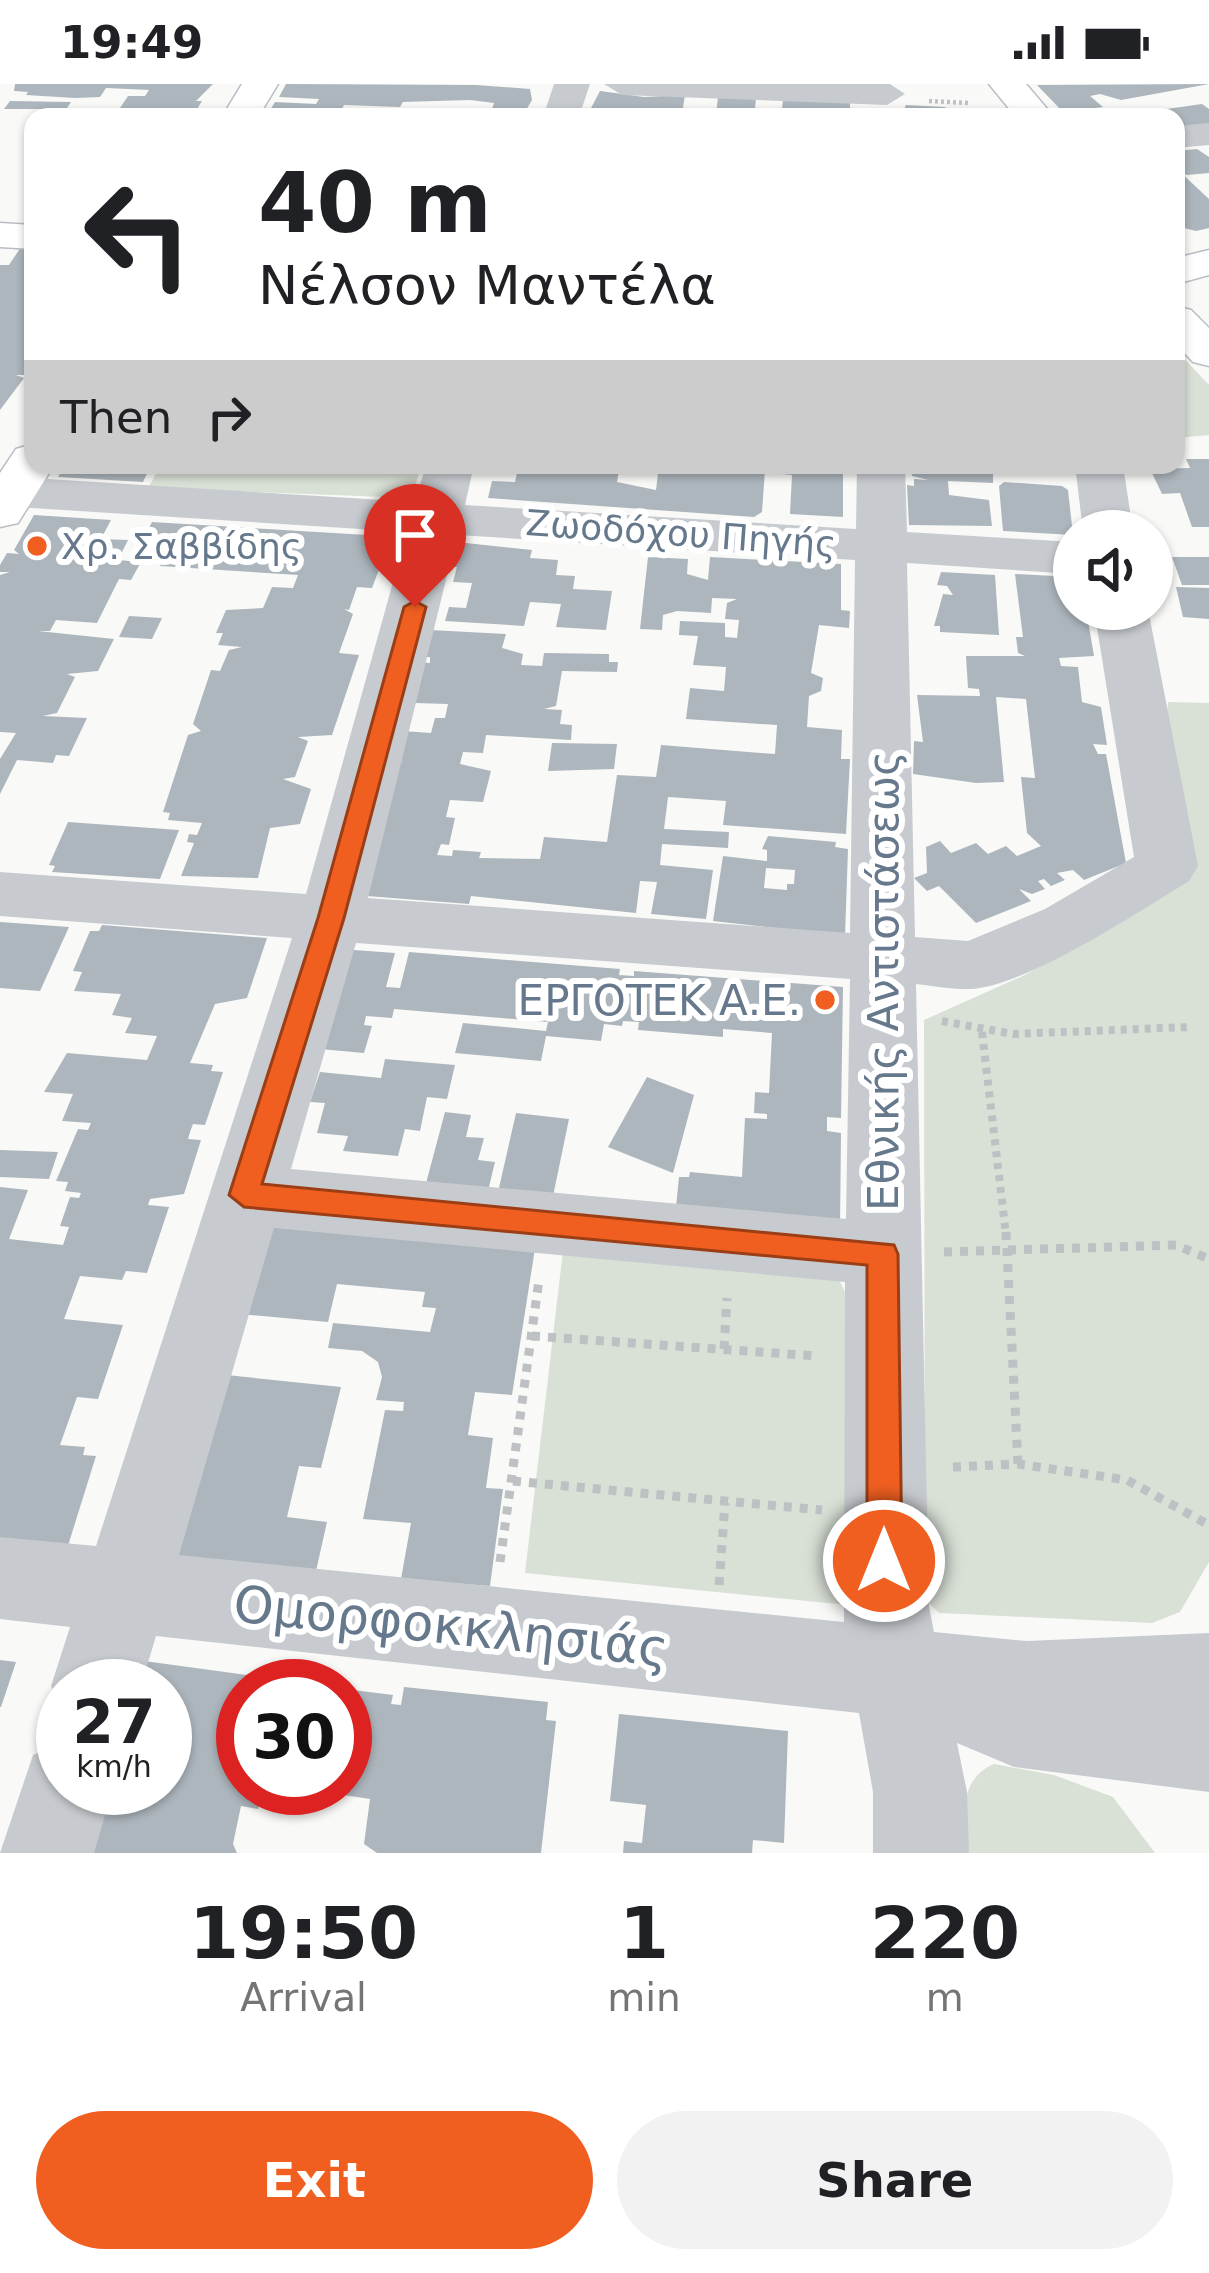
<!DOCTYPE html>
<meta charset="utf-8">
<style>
:root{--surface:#fff;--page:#f2f2f2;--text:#202124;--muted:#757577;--accent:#f05f20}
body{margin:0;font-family:"DejaVu Sans",sans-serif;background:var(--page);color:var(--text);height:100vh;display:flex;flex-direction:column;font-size:45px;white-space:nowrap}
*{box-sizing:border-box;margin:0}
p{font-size:39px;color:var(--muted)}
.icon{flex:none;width:66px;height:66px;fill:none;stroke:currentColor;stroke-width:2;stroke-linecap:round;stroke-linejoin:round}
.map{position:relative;height:1769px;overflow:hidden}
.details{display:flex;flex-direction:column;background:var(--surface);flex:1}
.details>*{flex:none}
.guide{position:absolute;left:24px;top:24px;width:1161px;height:366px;border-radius:24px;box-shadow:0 3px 9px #0004;background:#fff;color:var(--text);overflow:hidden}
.controls{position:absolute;left:1053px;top:426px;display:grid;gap:24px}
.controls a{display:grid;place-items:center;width:120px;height:120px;border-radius:50%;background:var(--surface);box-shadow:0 3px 9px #0004;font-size:60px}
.speed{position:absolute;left:36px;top:1575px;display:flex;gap:24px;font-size:60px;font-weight:700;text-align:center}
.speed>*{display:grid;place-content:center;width:156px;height:156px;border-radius:50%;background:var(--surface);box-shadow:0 3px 9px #0004;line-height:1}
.speed small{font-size:30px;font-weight:400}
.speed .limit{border:18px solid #d22;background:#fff;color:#111}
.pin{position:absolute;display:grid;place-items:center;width:102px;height:102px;color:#fff;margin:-123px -51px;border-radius:50% 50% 50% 0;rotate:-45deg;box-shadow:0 0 12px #0007}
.pin .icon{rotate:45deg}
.me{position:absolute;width:132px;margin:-66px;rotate:0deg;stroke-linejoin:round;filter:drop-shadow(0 0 9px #0008)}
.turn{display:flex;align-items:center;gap:42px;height:252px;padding:0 36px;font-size:54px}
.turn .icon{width:156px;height:156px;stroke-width:2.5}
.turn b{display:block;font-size:84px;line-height:102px}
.then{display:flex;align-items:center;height:114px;padding:0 36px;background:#0003;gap:24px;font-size:45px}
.eta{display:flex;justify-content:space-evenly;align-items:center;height:204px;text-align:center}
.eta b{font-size:72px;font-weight:700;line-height:84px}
.action{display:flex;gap:24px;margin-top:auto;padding:24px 36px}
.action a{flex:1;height:138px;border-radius:72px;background:var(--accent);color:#fff;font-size:48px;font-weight:700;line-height:138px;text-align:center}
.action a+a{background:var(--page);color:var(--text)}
.status{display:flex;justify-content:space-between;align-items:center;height:84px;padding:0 60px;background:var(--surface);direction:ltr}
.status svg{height:33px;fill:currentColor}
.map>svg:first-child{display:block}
</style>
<div class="status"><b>19:49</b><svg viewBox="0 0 49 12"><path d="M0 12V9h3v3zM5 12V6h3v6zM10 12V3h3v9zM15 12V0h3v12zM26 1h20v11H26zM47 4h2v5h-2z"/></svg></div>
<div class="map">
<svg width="1209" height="1769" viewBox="0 0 1209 1769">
<rect width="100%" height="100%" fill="#f9faf7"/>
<g fill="#d9e0d6">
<polygon points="1176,266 1209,301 1209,351 1176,354"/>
<polygon points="161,381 421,381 412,414 148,404"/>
<polygon points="1168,618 1209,619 1209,1478 1180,1528 1152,1539 939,1529 925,1515 924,936 1025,891 1157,815"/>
<polygon points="563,1167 837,1192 845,1208 848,1521 525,1489"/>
<path d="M994 1680 1054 1691 1113 1713 1155 1769H963C965 1734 957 1696 994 1680Z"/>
</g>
<g fill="#adb6bd" fill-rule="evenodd">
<polygon points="15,0 213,0 196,17 202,17 194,30 186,33 114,33 128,12 145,12 149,6 106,4 100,13 75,14 26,11 28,8 14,7"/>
<polygon points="286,0 476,1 530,5 532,16 522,33 437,33 440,26 491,28 494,19 470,16 403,18 400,23 344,21 338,33 266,33 275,18 316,20 319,15 279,13"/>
<polygon points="1209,0 1121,16 1100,10 1090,12 1103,23 1063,28 1037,1"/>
<polygon points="600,7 644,13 685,11 682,30 592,33 601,29 590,26"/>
<polygon points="718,13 756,15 754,33 716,31"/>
<polygon points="783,16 850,19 850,32 781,33"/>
<polygon points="10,17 71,18 61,33 48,33 39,30 42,25 4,25"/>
<polygon points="1202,20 1209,25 1209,42 1176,48 1176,33 1091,33 1085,28 1116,24 1124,31"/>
<polygon points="906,21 945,23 954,33 901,33"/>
<polygon points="1197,65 1209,73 1209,89 1187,91 1178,86 1209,115 1209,144 1196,147 1176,142 1176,94 1180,93 1176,88 1176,67"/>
<polygon points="21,163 33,164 33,280 26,291 16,291 24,294 0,326 0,181 9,181"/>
<polygon points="1186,375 1209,375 1209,443 1192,443 1180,409 1162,410 1150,385 1190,384"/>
<polygon points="65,381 151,381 143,398 58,393"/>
<polygon points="480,381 620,381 617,398 656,406 659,381 757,381 765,386 762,428 754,433 488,414 492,397 515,398 517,389 478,387"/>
<polygon points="783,381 843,381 843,433 790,430 792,391 782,390"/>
<polygon points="911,381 1002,381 993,388 993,399 948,397 949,411 989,416 992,442 909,441 907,401 914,402 914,395 928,396 912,392"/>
<polygon points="1004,398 1062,402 1068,406 1073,451 1003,447 999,402"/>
<polygon points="34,431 111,436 101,455 128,456 118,476 141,478 131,496 119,495 97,539 56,536 50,547 38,547 114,555 98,587 67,590 75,593 57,629 43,632 87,634 69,672 56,671 53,679 17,676 0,710 0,675 16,649 0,648 0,491 10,488 0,488 0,481 7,469 19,470 14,466"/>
<polygon points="152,438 401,453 391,483 380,483 372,504 357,503 349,526 344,525 353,530 339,569 359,571 332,651 298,653 308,657 295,693 283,695 311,705 300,740 270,744 258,794 181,792 194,759 187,758 189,750 197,751 202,739 168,736 170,729 163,728 188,651 201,647 193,640 211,586 220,587 229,566 242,563 218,561 223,549 216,549 226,526 263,524 272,503 293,504 298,491 160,482 168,464 140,463"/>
<polygon points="457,458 532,466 530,474 558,476 556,491 575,492 573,505 612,507 606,546 556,543 561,520 530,518 524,542 445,537 449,523 466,524 472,499 453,498 457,483 450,483"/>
<polygon points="648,473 688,475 687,490 708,496 710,473 841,480 841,526 850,527 849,544 819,541 811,589 823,594 821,607 809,612 807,643 842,646 841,675 850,675 846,750 723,741 726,717 668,713 664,745 729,748 728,764 662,760 660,781 713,786 706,835 651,830 657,798 640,797 636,829 471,812 469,820 354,811 391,681 403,677 395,676 402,647 431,649 435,634 445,634 448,620 415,619 418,578 430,579 430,573 424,573 430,546 506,550 502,564 523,570 521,581 542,582 544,569 609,570 609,578 618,578 617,588 562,587 556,622 544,625 562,626 560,640 572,641 571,656 486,651 483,669 463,668 460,680 491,687 483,718 450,716 446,733 455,734 449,761 441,760 437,771 452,772 453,766 481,768 479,774 540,775 544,753 607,758 617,691 656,693 661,661 775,670 777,641 686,635 690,604 724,607 726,583 693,581 698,552 679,551 680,537 725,539 725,553 737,554 739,536 725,535 727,519 737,515 712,514 711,529 677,527 663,531 662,546 640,545"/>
<polygon points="1172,473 1209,473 1209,501 1182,501"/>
<polygon points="941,488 995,491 999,551 940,548 940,542 934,542 943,510 953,511 947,502 937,501"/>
<polygon points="1015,490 1074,493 1074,525 1086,525 1094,572 1059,574 1061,582 1078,583 1082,618 1101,623 1107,661 1093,660 1098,670 1106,670 1126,779 1084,796 1073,786 1057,789 1065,796 1051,802 1044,795 1038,797 1045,805 1032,810 1019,805 1031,817 976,839 939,802 927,807 914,794 927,789 926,763 940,757 951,769 976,759 988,770 1006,762 1017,772 1041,762 1027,749 1021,693 1035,694 1026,615 996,613 1004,698 976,699 913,690 914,657 923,658 917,611 980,612 979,605 968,604 966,572 1025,572 1018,569 1016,553 1023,553"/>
<polygon points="1176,503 1209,504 1209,535 1183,533"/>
<polygon points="129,532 162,534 152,555 119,553"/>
<polygon points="552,659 617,660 614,685 548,687"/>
<polygon points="68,738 179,746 160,795 52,788 55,782 49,781"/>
<path d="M768 752 836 758 835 763 848 765 845 852 713 837 723 772 767 777V766L762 765ZM766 784 795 786 794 800H787V806L764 804Z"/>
<polygon points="0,838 69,843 40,907 0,904"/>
<polygon points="102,841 267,854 247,914 215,920 190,979 213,981 211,987 223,988 205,1041 193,1040 190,1048 188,1055 201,1056 184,1110 150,1115 148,1121 169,1123 147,1189 126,1187 122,1196 80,1192 64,1235 123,1241 98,1315 77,1313 60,1361 85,1363 83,1371 96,1372 66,1468 0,1461 0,1103 28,1106 9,1155 63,1161 69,1143 60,1142 70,1113 79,1114 81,1109 65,1107 68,1098 56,1097 78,1045 88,1046 91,1039 62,1037 73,1010 44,1008 67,969 147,976 157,952 125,949 132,934 112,931 121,910 74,907 82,888 73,887 90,847 99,847"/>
<polygon points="340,865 395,869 386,903 400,904 409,868 620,885 619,891 634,892 634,887 843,903 841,1034 827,1033 827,1047 841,1049 840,1144 676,1123 679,1093 689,1093 690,1088 742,1093 745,1034 767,1035 767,1030 754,1029 755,1008 769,1009 772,949 723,945 723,953 638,946 639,938 623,937 622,942 604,940 601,957 546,952 541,977 455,969 463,939 546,947 548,938 394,925 392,934 366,932 364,941 372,942 364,969 320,965"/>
<polygon points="385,975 455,981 447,1015 427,1013 420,1047 405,1045 398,1072 343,1067 348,1052 317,1049 325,1019 310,1018 320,988 381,994"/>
<polygon points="647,993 694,1011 673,1089 608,1063"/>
<polygon points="445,1028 471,1031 466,1053 484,1054 478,1076 495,1078 487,1111 425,1103"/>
<polygon points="516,1029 569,1035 552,1117 496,1117"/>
<polygon points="0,1066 58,1068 49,1095 0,1093"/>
<polygon points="259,1133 536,1158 512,1311 475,1308 468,1351 493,1354 486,1404 503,1405 490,1502 401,1495 411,1439 363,1435 385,1326 403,1327 404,1318 376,1316 382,1293 378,1278 362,1267 328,1264 333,1239 430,1248 436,1224 422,1223 425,1208 337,1200 328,1238 239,1230"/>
<polygon points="217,1290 341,1303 321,1384 299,1382 287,1433 327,1438 316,1487 166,1470"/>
<polygon points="0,1576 16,1578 1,1623 0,1623"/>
<polygon points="137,1576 305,1599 243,1602 243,1704 264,1704 258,1725 241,1722 233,1760 237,1769 80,1769 98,1704 165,1704 165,1602 129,1602"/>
<polygon points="404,1603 548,1618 546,1636 556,1637 541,1769 377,1769 364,1760 370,1715 317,1707 345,1704 345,1605 393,1611 391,1620 401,1621"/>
<polygon points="619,1630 788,1647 784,1759 753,1756 752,1769 623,1769 624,1757 642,1759 646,1721 610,1717"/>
</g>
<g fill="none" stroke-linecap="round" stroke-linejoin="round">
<g stroke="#b9bec4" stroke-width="3">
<g id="secondary">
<polygon points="242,0 278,0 258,33 222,33"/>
<polygon points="989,0 1026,0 1054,33 1016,33"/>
<polygon points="0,139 33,141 33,165 0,163"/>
<polygon points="1209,166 1209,191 1176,200 1176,174"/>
<polygon points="1176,222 1191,226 1209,244 1209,282 1193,278 1176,260"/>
<polygon points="33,360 33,381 54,381 18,439 0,443 0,389 16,365"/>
</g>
</g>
<polyline stroke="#bec1c4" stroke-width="4.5" stroke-dasharray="3 3" stroke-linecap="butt" points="929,17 968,19"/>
<g stroke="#bec1c4" stroke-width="8" stroke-dasharray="6 6" stroke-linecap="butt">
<polyline points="942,937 1013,950 1190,943"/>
<polyline points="982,948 1006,1151"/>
</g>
<g stroke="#bec1c4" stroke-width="9" stroke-dasharray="8 8" stroke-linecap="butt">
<polyline points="1006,1148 1018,1380"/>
<polyline points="944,1168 1176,1161 1209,1175"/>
<polyline points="532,1252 817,1272"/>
<polyline points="724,1265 727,1214"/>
<polyline points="953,1383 1018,1380 1127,1396 1209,1441"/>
<polyline points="513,1397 822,1426"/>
<polyline points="500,1478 539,1196"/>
<polyline points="719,1501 725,1419"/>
</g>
<g fill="#c7cbcf" fill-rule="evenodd">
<polygon points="554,0 590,0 579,33 543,33"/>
<polygon points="604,0 890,0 905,10 887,21 622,11"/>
<polygon points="1209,39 1209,61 1176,64 1176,42"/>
<path d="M426 381H474L465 421 856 445 857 381H905L907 448 1074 458V490L907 479 915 853 968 857 1045 825 1134 773 1094 525H1148L1198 782 1189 797C1140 827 1028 901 972 905 954 906 934 902 916 900L929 1523 934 1548 1027 1557 1209 1549V1708L1014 1683 957 1659 967 1708 969 1769H873V1708L859 1629 156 1552 141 1602H63V1632L51 1602 70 1543 0 1535V1453L96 1462 292 854 0 832V788L306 810 407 448 0 422V392L415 418ZM457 451 855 476 850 849 368 814ZM356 859 850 895 846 1135 291 1085ZM274 1144 845 1198 844 1538 179 1471Z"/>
<polygon points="1075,381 1123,381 1133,447 1083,447"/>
<polygon points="63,1658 63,1704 113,1704 94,1769 0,1769 33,1671"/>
</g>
<use href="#secondary" fill="#fff" fill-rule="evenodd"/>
</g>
<polygon fill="#f05f20" stroke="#9c3e15" stroke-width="3" points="415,517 426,523 344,834 262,1100 894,1161 898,1170 902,1477 897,1489 884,1494 872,1489 867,1477 867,1181 244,1123 229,1111 318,834 404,523"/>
<g fill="#f05f20" stroke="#fff" stroke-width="4.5">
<circle cx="37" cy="462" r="12"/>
<circle cx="825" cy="916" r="12"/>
</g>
<g text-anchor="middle" stroke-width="12" stroke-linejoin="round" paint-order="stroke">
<g font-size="36" fill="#66788b" stroke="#fff">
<text transform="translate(681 449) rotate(4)" y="13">Ζωοδόχου Πηγής</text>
</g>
<g font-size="36" fill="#66788b" stroke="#fff" text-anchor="start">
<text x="61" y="475">Χρ. Σαββίδης</text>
</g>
<g font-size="42" fill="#66788b" stroke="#fff">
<text transform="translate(883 897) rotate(-90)" y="15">Εθνικής Αντιστάσεως</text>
</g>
<g font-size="42" fill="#66788b" stroke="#fff" text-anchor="end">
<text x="801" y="931">ΕΡΓΟΤΕΚ Α.Ε.</text>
</g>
<g font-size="51" fill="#66788b" stroke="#fff">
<text transform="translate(451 1542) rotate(6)" y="18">Ομορφοκκλησιάς</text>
</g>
</g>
</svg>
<div class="controls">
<a><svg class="icon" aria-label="sound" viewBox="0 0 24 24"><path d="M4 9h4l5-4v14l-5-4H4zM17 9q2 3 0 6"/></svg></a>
</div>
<div class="speed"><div>27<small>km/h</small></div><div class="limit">30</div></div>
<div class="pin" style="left:415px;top:523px;background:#d93025"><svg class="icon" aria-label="arrive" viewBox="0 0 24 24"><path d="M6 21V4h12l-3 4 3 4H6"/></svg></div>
<svg class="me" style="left:884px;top:1477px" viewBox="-20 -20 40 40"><circle r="17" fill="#f05f20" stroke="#fff" stroke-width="3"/><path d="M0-11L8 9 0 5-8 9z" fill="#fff"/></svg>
<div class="guide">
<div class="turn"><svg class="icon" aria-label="left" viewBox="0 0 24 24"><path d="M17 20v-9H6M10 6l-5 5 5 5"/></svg><div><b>40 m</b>Νέλσον Μαντέλα</div></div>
<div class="then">Then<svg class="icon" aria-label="right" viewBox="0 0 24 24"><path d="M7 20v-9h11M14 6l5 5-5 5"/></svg></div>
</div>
</div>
<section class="details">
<div class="eta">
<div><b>19:50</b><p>Arrival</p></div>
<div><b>1</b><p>min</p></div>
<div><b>220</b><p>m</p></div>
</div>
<div class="action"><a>Exit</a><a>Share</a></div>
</section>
